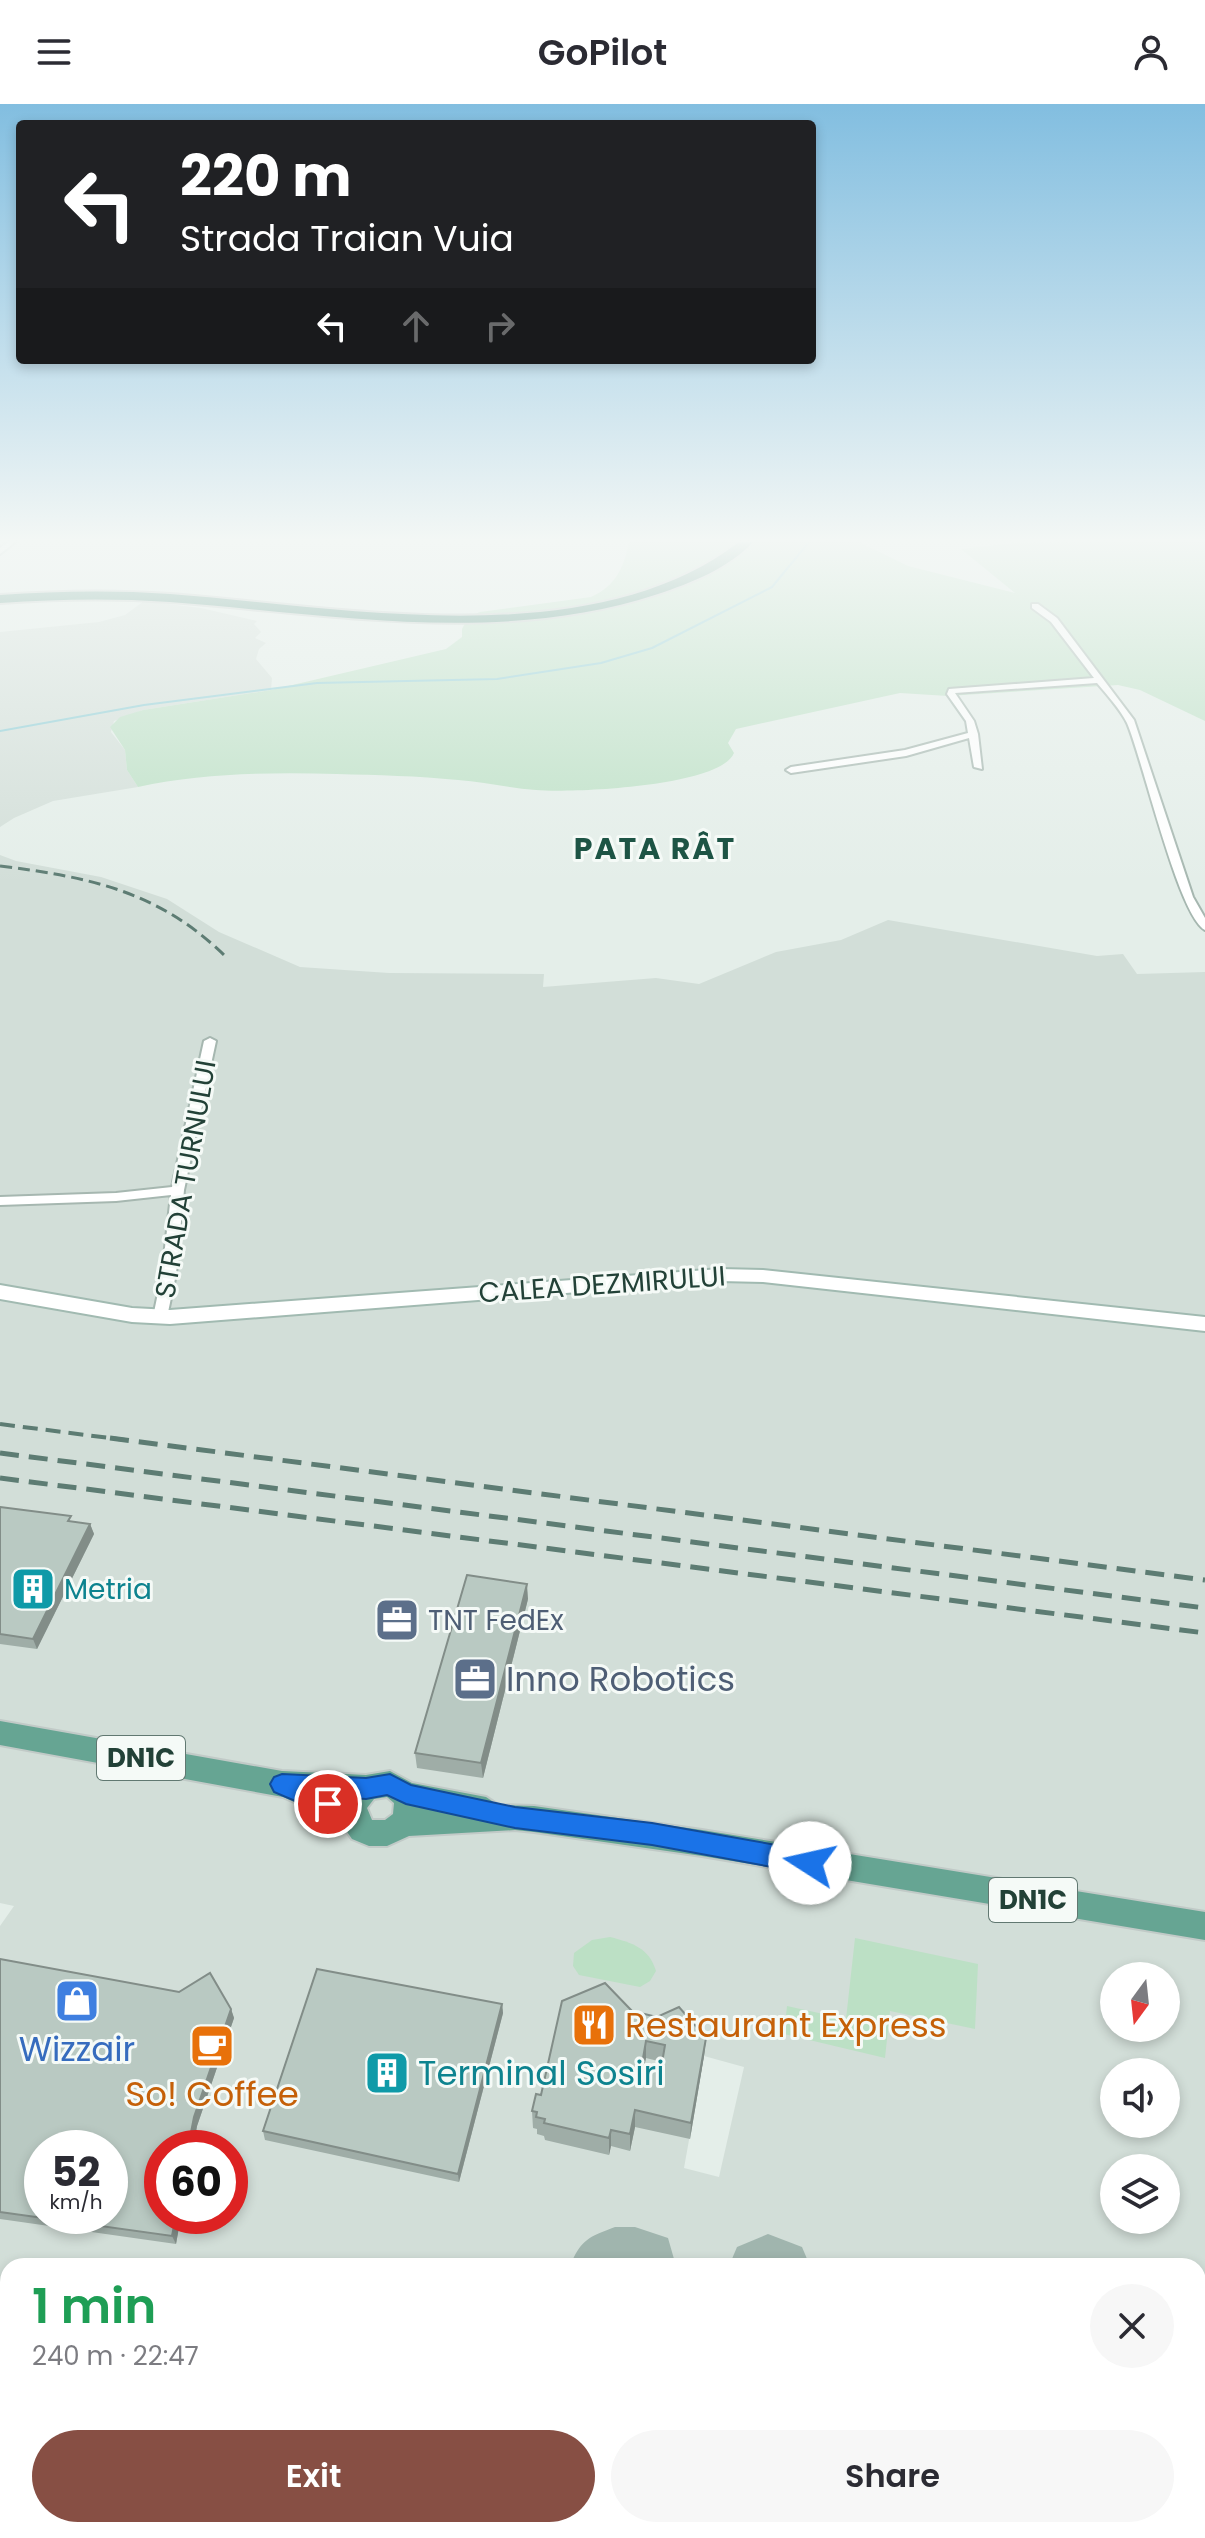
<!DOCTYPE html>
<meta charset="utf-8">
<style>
:root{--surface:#fff;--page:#f7f7f7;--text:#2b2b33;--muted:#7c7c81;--accent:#874f44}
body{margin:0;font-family:Poppins,sans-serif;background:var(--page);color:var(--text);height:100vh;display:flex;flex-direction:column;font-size:30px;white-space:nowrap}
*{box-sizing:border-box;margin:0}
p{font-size:26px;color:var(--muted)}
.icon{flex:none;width:44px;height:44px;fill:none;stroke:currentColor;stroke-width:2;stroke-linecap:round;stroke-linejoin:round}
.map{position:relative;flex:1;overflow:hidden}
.panel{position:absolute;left:0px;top:2154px;width:1206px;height:280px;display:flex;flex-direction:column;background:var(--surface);border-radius:24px 24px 0 0;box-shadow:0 4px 12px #0003}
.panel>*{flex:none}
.guide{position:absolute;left:16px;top:16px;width:800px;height:244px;border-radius:8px;box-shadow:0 4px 12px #0003;background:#202124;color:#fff;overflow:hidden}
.needle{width:52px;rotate:195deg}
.controls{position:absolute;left:1100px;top:1858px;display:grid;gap:16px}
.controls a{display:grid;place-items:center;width:80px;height:80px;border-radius:50%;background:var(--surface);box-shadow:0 4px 12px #0003;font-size:40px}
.speed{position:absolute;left:24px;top:2026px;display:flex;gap:16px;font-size:40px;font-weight:700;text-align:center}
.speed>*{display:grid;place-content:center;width:104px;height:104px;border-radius:50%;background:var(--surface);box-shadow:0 4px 12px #0003;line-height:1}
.speed small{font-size:20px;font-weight:400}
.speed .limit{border:12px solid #d22;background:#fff;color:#111}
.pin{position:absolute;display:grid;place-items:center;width:68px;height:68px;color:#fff;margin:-34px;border:4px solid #fff;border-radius:50%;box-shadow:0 2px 8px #0007}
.me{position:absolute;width:88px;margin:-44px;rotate:280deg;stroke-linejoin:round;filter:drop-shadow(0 0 6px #0008)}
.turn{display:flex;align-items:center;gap:28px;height:168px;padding:0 32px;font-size:36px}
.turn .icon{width:104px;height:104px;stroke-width:2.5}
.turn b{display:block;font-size:56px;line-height:68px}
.lanes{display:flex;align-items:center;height:76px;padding:0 32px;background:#0003;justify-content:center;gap:40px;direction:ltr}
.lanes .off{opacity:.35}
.round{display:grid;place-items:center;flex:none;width:84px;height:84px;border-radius:42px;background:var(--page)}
.head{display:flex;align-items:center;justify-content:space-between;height:136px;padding:0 32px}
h1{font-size:48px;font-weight:600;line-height:60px;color:#1e9e55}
.cta{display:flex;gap:16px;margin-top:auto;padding:16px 32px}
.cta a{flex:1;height:92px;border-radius:48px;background:var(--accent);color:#fff;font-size:32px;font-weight:600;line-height:92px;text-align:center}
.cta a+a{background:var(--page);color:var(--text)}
header{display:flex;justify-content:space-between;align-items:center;height:104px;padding:0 32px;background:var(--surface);font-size:36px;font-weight:600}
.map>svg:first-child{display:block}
</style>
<header><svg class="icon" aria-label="menu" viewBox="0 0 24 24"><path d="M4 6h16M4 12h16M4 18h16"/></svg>GoPilot<svg class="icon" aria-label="person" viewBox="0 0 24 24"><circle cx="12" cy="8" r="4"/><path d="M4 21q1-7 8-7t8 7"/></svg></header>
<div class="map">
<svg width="1205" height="2434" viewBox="0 0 1205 2434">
<rect width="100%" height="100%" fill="#e4eee9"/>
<g fill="#d2ded8" fill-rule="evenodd">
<polygon points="144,497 201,504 257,517 254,520 261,528 255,534 266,539 259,545 256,555 272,574 271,586 143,606 114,617 111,628 125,646 127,666 138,683 53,697 14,714 0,723 0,528 99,518 125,511"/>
<path d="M0 751 16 757 101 773 167 795 219 828 300 863 389 869 544 870 543 883 656 874 699 880 776 848 841 836 888 816 1097 852 1123 850 1137 870 1205 868V2434H0V1822L14 1802 0 1799ZM1114 1872H1166V1924H1114ZM704 1952 744 1963 719 2073 684 2064ZM1114 1968H1166V2020H1114ZM42 2044H110V2112H42ZM162 2044H230V2112H162ZM1114 2064H1166V2116H1114ZM8 2162H1198V2426H8Z"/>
</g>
<g fill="#bce0c5">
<path d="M629 438H859L908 462 1015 489 961 445 1014 439 1205 438V617L1140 586 1118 581 948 592 900 589 736 625 728 639 734 649C720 683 571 689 536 686 510 684 484 678 458 676 418 672 377 671 337 670 272 668 202 669 138 683L127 666 125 646 110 623 120 613 143 606 271 586 446 545 462 533V525L468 513 480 508 591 493C616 482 624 463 629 438Z"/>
<path d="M610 1833C633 1839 649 1844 656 1867L650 1877 640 1883 579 1871 573 1862 574 1849 592 1836Z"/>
<polygon points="855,1834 978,1860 975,1925 890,1907 885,1954 784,1930 787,1902 846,1915"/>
<polygon points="1198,2368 1205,2370 1205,2434 1011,2434 1010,2426 1198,2426"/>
</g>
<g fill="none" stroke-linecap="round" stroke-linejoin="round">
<polyline stroke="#8accd5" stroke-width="2" points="0,627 144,601 317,579 497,575 601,559 652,544 772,483 809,438"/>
<g fill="#a0b5ae" fill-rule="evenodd">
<path d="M615 2123H635L668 2134 676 2162H570C581 2135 589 2133 615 2123Z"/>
<polygon points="768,2130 802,2143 810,2162 729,2162 737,2143"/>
<polygon points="527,2426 587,2426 586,2434 526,2434"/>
<polygon points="672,2426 735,2426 738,2434 675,2434"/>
<rect x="802" y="2426" width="60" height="8"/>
<polygon points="922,2426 982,2426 983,2434 923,2434"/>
</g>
<g stroke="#a6b7b0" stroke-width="4">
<g id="minor">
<polygon points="8,438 15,438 0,450 0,444"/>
<path d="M1032 500H1038L1057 514 1134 616 1193 793 1205 814V826C1178 811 1143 656 1127 619 1120 605 1107 591 1097 579L955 589 974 617 978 630 982 665 974 663 969 634 906 652 791 669 786 666 791 663 905 646 968 629 966 617 947 590 949 585 1094 574 1051 518 1032 504Z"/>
<polygon points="210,934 216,937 184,1086 176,1170 167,1213 160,1218 153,1213 162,1170 171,1091 116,1097 0,1101 0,1093 116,1089 172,1083 204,937"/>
</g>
</g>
<g stroke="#a1bab1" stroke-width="4">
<polygon id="secondary" points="720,1165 763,1166 1205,1213 1205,1227 763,1178 720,1177 170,1220 132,1218 0,1195 0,1181 132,1204 170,1206"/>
</g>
<g stroke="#c1cac7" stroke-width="4">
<path id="primary" d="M0 1617 282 1667 366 1671 390 1667 412 1679 486 1693 498 1701 534 1702 702 1726 1205 1808V1836L702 1752 534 1728 515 1726 409 1732 387 1742H369L352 1735 341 1719 283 1693 0 1641ZM387 1693 394 1699 393 1710 385 1716H372L367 1704 374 1695Z"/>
</g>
<g stroke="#c1cac7" stroke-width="4">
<path id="trunk" d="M739 438H753C729 464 691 479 658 490 499 542 332 510 170 498 113 494 57 495 0 499V491C57 487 114 486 170 490 343 503 591 552 739 438Z"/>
</g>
<use href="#minor" fill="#fff" fill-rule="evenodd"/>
<use href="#secondary" fill="#fff" fill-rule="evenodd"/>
<use href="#primary" fill="#66a593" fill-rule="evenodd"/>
<use href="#trunk" fill="#498a79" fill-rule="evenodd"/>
<path stroke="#5d7c73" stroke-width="3" stroke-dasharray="12 6" stroke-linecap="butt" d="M0 762C89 773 158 787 224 851"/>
<polyline stroke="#5d7c73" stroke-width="4" stroke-dasharray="15 8" stroke-linecap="butt" points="0,1320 125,1336"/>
<g stroke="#5d7c73" stroke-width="5" stroke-dasharray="19 10" stroke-linecap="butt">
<polyline points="110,1334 1205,1476"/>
<polyline points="0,1349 1205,1504"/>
<polyline points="0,1374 1205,1529"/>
</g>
</g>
<g fill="#9fada7" fill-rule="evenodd">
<polygon points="0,1403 73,1418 90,1420 94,1430 37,1545 0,1540"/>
<polygon points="528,1495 483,1674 417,1664 415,1649"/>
<polygon points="0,1855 231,1905 234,1914 197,2022 176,2140 0,2115"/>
<polygon points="502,1900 503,1909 459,2078 265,2036 263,2027"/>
<path d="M632 1907 706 1934 704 1952 690 2035 635 2023 630 2047 611 2042 609 2051 545 2036 544 2032 537 2030V2025L533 2024 532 2007 541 1991ZM646 1954 662 1958 661 1965 644 1961Z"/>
</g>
<g fill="#828d88">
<polygon points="90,1420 94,1430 37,1545 33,1535"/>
<polygon points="527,1480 528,1495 483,1674 481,1659"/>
<polygon points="502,1900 503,1909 459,2078 458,2070"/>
<polygon points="231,1905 234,1914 197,2022 193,2044 188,2044 194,2013"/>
<polygon points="706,1934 704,1952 690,2035 691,2019"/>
<polygon points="646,1937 646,1954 641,1978 642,1960"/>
<polygon points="635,2006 635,2023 630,2047 630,2030"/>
<polygon points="611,2026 611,2042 609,2051 609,2034"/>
<polygon points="176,2112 181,2112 176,2140 172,2132"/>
</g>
<g fill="#b9c9c2" stroke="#828d88" stroke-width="2" fill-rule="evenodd">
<polygon points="0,1403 71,1412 68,1417 90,1420 33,1535 0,1530"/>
<polygon points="467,1471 527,1480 481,1659 415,1649"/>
<path d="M0 1855 179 1888 210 1869 231 1905 194 2013 188 2044H162V2112H176L172 2132 0 2108ZM42 2044H110V2112H42Z"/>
<polygon points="317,1865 502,1900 458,2070 263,2027"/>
<path d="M605 1879 632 1907 657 1913 679 1903 706 1934 691 2019 635 2006 630 2030 611 2026 609 2034 544 2019 545 2015 536 2013 537 2008 532 2007 536 1990 541 1991 562 1897ZM646 1937 665 1941 661 1965 642 1960Z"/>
</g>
<linearGradient id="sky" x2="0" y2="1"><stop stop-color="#82bee0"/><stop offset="0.56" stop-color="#f3f7f5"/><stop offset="1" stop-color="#f3f7f5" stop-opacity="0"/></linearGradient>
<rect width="1205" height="779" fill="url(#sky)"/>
<polygon fill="#1a73e8" stroke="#114b97" stroke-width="2" points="282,1670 366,1674 390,1670 411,1681 515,1703 652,1719 810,1747 819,1751 823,1759 819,1766 810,1770 652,1741 515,1724 406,1700 387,1691 366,1695 337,1693 340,1700 337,1708 328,1711 274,1688 270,1680 274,1673"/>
<defs>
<g id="building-square" transform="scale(2.3)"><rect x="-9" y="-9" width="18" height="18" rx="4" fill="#0f9aa8" stroke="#f5faf7"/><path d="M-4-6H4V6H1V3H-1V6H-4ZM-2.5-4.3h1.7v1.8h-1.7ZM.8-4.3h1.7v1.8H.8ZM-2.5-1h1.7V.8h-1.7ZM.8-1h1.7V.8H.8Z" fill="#fff"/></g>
<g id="office-square" transform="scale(2.3)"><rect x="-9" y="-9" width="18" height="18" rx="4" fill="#5c6f8a" stroke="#f5faf7"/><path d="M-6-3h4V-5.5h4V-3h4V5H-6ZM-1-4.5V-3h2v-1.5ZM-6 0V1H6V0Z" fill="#fff"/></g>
<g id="shop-square" transform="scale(2.3)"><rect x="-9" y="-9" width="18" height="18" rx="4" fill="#3f7fe0" stroke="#f5faf7"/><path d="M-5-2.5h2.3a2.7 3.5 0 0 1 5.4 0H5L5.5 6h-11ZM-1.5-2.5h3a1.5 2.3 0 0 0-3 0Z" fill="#fff"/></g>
<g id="restaurant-square" transform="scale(2.3)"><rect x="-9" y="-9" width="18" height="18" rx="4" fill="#e8710a" stroke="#f5faf7"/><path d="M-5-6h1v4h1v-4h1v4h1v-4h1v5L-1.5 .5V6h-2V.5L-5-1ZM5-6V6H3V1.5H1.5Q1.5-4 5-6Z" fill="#fff"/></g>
<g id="cafe-square" transform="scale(2.3)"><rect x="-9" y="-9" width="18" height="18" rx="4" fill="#e8710a" stroke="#f5faf7"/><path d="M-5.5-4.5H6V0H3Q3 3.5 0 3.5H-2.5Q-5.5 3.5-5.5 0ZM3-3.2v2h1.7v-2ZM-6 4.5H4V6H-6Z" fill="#fff"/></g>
</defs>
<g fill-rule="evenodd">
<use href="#building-square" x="33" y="1485"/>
<use href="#office-square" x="397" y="1516"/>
<use href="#office-square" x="475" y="1575"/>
<use href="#shop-square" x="77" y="1897"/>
<use href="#restaurant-square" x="594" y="1921"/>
<use href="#cafe-square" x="212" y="1942"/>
<use href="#building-square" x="387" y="1969"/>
</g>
<g text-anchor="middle" stroke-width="6" stroke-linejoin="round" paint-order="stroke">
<g fill="#f5faf7" stroke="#617871" stroke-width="2">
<rect x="97" y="1632" width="88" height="44" rx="6"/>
<rect x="989" y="1774" width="88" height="44" rx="6"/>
</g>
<g font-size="26" font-weight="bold" fill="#224137">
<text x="141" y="1663">DN1C</text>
<text x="1033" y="1805">DN1C</text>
</g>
<g font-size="28" fill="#224137" stroke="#f5faf7">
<text transform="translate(185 1075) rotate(-80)" y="10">STRADA TURNULUI</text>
<text transform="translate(602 1180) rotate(-4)" y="10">CALEA DEZMIRULUI</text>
</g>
<g font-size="28" fill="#0d838f" stroke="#f5faf7" text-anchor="start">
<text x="64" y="1495">Metria</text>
</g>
<g font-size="28" fill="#4e5e75" stroke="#f5faf7" text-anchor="start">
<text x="428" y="1526">TNT FedEx</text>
</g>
<g font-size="30" font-weight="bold" letter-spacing="2" fill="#1d5445" stroke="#f5faf7">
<text x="655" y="755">PATA RÂT</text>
</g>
<g font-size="34" fill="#4e5e75" stroke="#f5faf7" text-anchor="start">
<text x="506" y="1587">Inno Robotics</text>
</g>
<g font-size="34" fill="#c56008" stroke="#f5faf7" text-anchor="start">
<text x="625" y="1933">Restaurant Express</text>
<text x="212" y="2002" text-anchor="middle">So! Coffee</text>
</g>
<g font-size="34" fill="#366cbe" stroke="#f5faf7">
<text x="77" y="1957">Wizzair</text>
</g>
<g font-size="34" fill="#0d838f" stroke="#f5faf7" text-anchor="start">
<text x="418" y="1981">Terminal Sosiri</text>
</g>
</g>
</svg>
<div class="controls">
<a><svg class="needle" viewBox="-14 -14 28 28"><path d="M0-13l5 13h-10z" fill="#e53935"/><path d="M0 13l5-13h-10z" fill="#7c7c81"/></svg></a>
<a><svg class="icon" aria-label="sound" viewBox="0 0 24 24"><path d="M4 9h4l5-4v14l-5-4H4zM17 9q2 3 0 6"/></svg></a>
<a><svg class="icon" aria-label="layers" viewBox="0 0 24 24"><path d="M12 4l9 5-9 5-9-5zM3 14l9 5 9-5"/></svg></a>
</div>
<div class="speed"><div>52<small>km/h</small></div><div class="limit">60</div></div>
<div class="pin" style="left:328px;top:1700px;background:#d93025"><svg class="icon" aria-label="arrive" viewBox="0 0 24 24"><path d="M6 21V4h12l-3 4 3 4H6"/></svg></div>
<svg class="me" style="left:810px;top:1759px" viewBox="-20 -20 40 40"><circle r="19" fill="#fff"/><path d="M0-13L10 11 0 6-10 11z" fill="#1a73e8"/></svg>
<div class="guide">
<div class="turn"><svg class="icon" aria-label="left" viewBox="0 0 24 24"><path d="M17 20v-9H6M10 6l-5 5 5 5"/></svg><div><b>220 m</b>Strada Traian Vuia</div></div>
<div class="lanes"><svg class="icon" aria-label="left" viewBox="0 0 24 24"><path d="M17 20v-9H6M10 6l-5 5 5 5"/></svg><svg class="icon off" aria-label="ahead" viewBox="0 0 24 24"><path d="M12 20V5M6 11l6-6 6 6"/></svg><svg class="icon off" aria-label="right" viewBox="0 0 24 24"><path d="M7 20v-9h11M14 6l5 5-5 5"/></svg></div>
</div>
<section class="panel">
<div class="head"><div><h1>1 min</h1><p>240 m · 22:47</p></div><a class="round"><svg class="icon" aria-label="close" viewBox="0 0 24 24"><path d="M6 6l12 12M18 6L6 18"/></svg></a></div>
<div class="cta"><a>Exit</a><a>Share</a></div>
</section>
</div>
